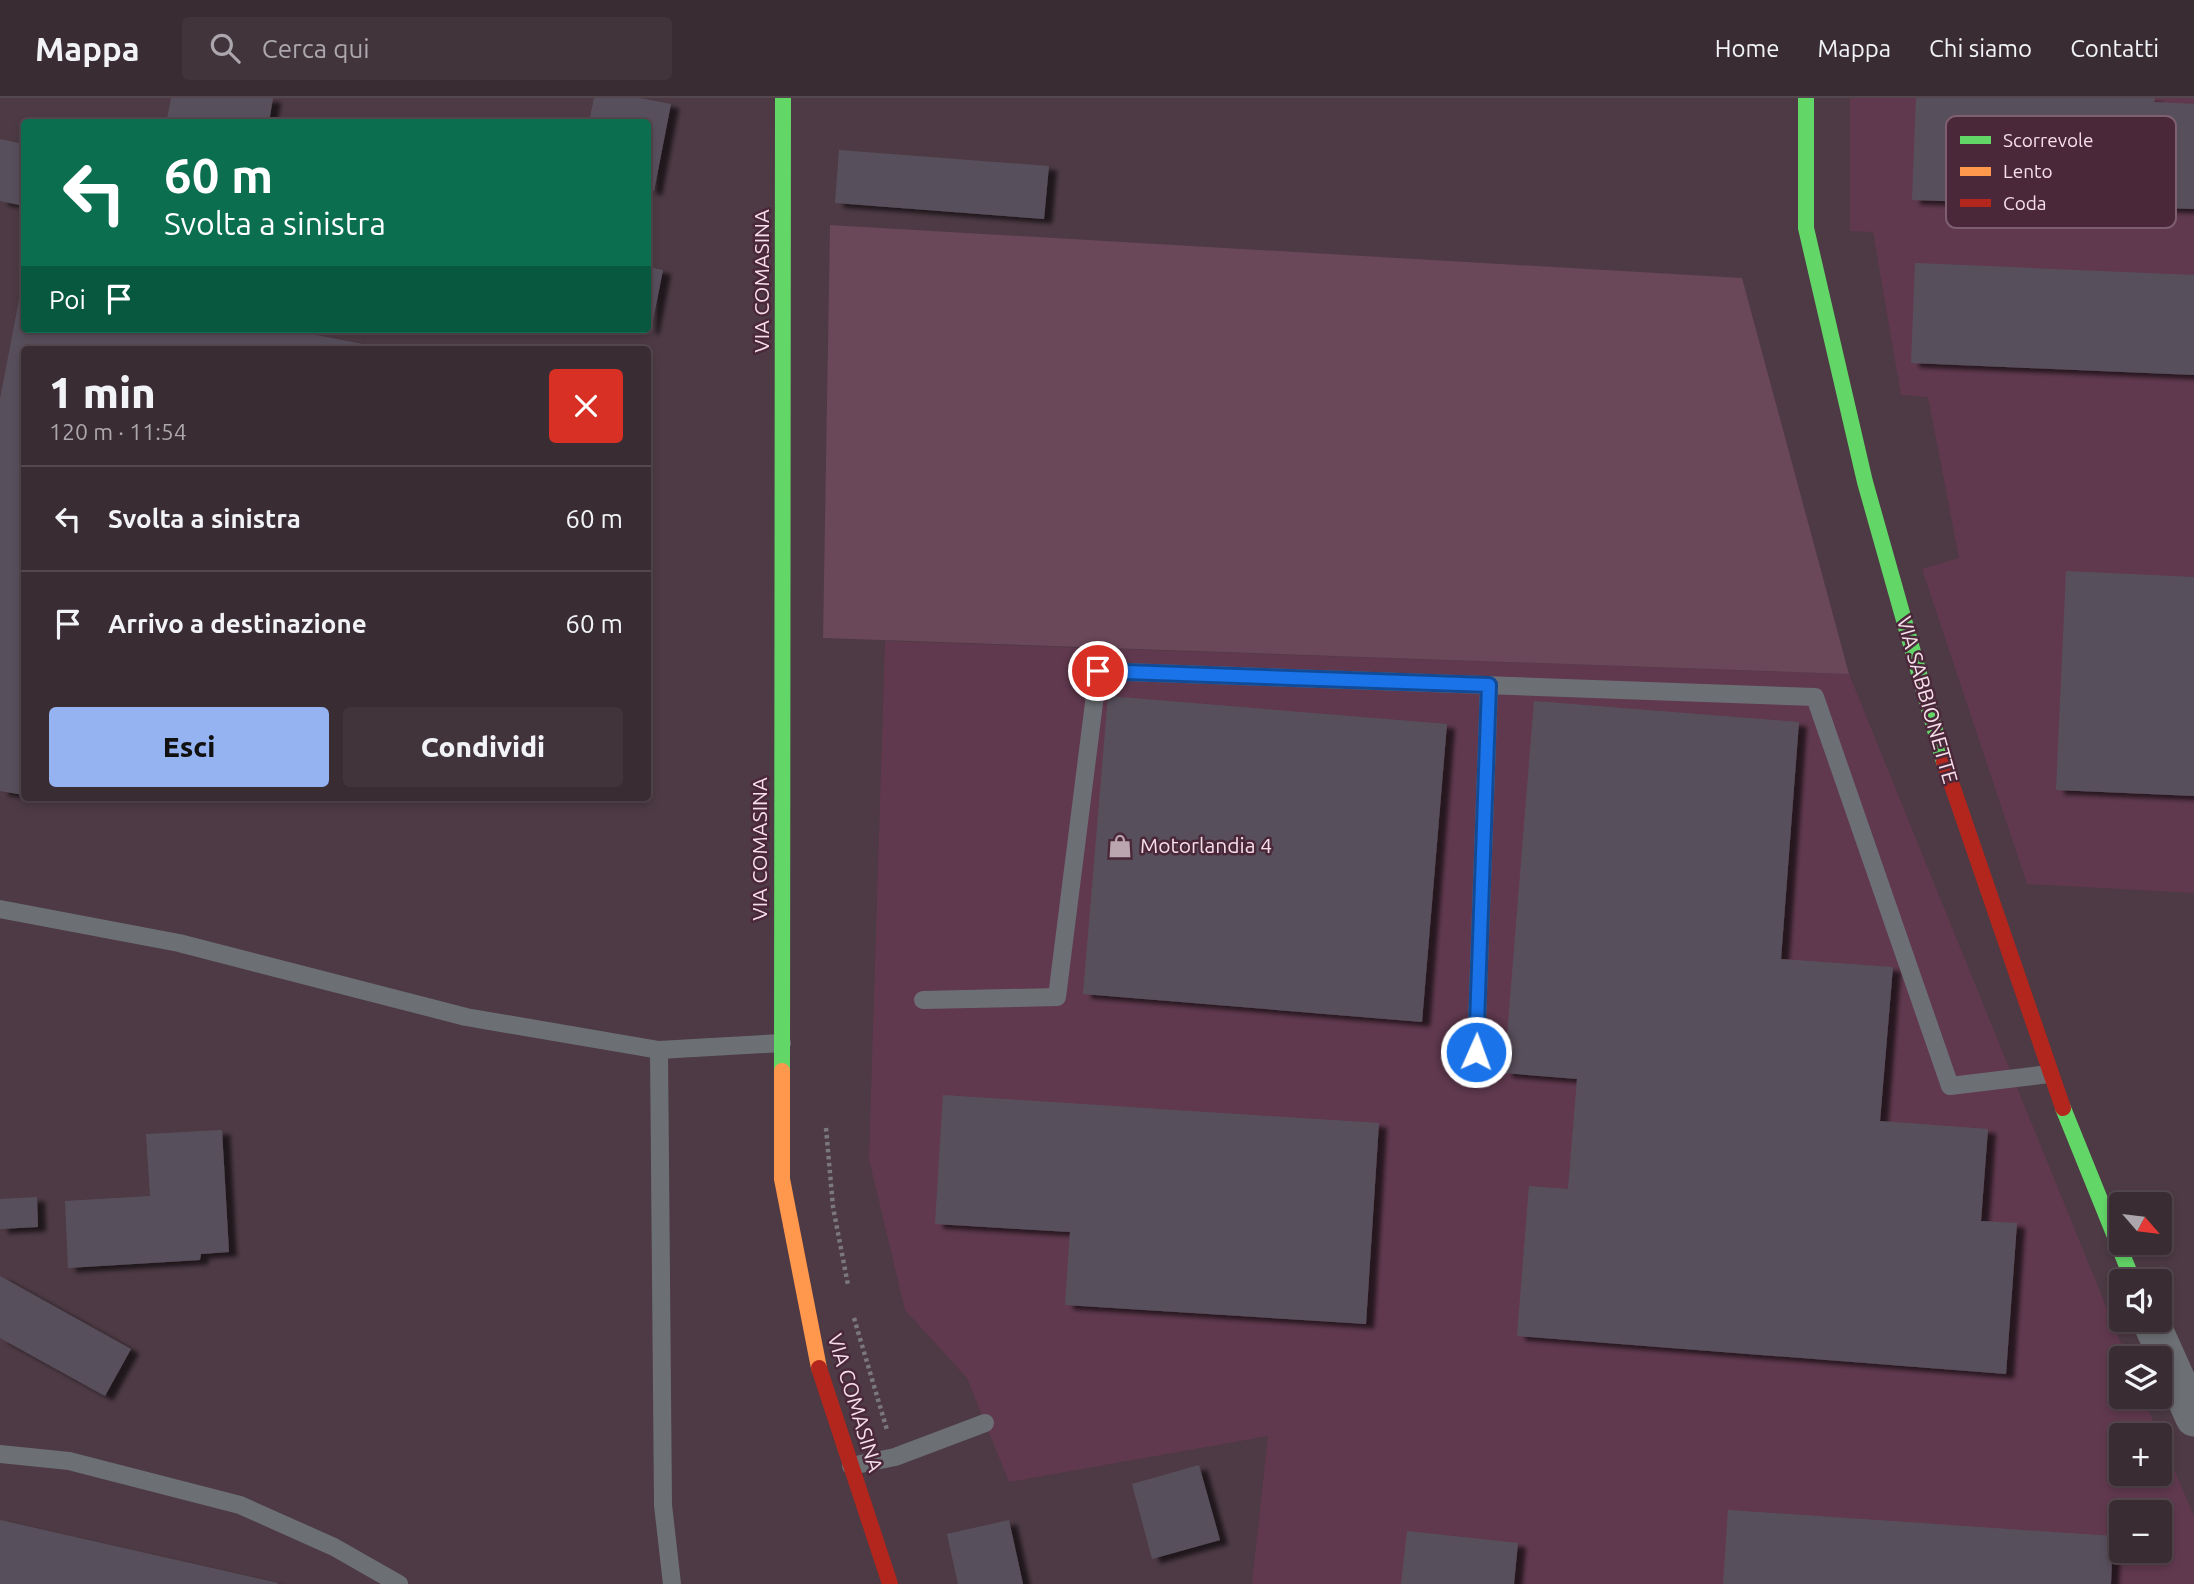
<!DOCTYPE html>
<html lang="it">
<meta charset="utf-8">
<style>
:root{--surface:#3a2c33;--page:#41343b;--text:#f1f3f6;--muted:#aba7ac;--line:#54484e;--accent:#95b2f1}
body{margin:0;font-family:Ubuntu,sans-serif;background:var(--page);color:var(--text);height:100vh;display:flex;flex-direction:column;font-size:26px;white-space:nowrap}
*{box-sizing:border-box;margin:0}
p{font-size:23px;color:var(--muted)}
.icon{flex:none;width:38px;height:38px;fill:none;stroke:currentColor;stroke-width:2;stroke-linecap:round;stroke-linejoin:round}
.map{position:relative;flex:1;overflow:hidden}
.side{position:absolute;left:21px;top:248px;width:630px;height:455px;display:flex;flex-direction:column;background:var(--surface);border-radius:7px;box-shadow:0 4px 10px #0003,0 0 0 2px var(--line)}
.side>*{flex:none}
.top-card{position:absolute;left:21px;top:21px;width:630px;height:214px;border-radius:7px;box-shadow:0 4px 10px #0003,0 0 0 2px var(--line);background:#0b6e4f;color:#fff;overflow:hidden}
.needle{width:46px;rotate:118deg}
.fabs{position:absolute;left:2109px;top:1094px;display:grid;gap:14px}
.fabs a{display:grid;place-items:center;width:63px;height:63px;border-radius:7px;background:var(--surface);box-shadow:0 4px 10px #0003,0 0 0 2px var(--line);font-size:35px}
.pin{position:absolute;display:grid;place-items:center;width:60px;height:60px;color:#fff;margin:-30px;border:4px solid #fff;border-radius:50%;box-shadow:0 2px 7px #0007}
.me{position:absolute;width:77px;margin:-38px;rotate:2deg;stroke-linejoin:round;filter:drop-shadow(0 0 5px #0008)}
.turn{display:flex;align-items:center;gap:24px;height:147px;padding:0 28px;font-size:32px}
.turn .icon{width:91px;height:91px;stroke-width:2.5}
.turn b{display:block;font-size:49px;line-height:60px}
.then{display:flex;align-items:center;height:66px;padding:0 28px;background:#0003;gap:14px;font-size:26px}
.round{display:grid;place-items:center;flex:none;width:74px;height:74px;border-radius:7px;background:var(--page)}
.head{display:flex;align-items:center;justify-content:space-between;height:119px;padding:0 28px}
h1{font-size:42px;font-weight:800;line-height:52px}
.cta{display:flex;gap:14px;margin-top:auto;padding:14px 28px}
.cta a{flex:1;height:80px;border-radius:7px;background:var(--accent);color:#111;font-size:28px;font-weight:800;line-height:80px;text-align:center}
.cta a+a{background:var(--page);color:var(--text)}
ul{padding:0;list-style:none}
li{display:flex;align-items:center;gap:21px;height:105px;padding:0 28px;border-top:2px solid var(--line)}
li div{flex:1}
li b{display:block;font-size:26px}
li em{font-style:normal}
header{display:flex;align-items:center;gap:42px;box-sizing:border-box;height:98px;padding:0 35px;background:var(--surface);border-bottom:2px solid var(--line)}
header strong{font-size:33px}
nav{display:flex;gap:38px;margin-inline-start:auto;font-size:24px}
.search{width:490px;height:63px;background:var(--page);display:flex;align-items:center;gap:18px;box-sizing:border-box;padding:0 24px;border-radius:7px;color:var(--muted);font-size:26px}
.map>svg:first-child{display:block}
</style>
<header>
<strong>Mappa</strong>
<div class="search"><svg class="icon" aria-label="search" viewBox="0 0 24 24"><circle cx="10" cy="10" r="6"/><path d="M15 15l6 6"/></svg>Cerca qui</div>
<nav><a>Home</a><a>Mappa</a><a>Chi siamo</a><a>Contatti</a></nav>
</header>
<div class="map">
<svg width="2194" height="1486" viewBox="0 0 2194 1486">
<defs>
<filter id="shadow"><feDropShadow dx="8" dy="4.5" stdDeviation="2" flood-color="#0009"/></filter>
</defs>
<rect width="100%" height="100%" fill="#4d3a44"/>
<g fill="#60394e" fill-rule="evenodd">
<polygon points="1850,0 2194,0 2194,795 2027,786 1922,471 1959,460 1928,299 1901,297 1873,134 1850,133"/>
<path d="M885 543 1849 576 2127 1260H2121V1298L2143 1299 2159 1337H2121V1376H2160V1338L2194 1418V1486H1252L1268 1338 1009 1384 967 1280 905 1212 869 1061ZM2121 1414H2160V1452H2121Z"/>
</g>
<polygon fill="#6a4759" points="830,127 1742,180 1849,576 823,540"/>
<g fill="#59505c" filter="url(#shadow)">
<polygon points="171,0 273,0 269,24 186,24 167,21"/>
<polygon points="594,0 640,0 671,6 654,93 648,91 648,24 589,24"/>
<polygon points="1916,0 2155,0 2154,4 2194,6 2194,111 1912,102"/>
<polygon points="0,41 24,46 24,108 0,103"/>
<polygon points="839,52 1049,68 1044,121 835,105"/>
<polygon points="1915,165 2194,177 2194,277 1911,265"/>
<polygon points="648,169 663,172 651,232 648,231"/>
<polygon points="23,181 24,231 286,231 388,251 24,252 24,697 0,693 0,301"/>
<polygon points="2066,473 2194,479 2194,698 2056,692"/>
<polygon points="1108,598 1447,626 1422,924 1083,896"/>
<polygon points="1534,603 1799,624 1781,861 1893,869 1880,1023 1988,1031 1981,1123 2017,1125 2006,1276 1517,1238 1529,1088 1568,1091 1577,981 1504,975"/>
<polygon points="943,997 1379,1025 1366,1226 1065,1207 1070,1134 935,1126"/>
<polygon points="222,1032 229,1154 201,1156 200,1162 68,1170 65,1103 150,1098 146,1036"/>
<polygon points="37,1099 38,1129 0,1131 0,1101"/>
<polygon points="0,1178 131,1251 105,1298 0,1240"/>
<polygon points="1199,1367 1220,1442 1152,1461 1132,1386"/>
<polygon points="1728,1412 2113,1438 2111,1486 1723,1486"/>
<polygon points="0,1422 278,1485 277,1486 0,1486"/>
<polygon points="1009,1422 1023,1486 958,1486 947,1436"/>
<polygon points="1407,1433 1518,1445 1514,1486 1401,1486"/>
</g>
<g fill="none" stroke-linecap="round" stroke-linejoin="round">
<g stroke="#7b787d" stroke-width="4.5" stroke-dasharray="3.5 3.5" stroke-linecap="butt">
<polyline points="826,1030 833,1109 848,1187"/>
<polyline points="854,1220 887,1332"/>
</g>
<g stroke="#6c7074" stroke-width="18">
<polyline points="0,811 179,845 466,919 659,952 782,945"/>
<polyline points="923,902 1057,899 1098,573 1815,599 1950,988 2049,976"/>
<polyline points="659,952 663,1407 672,1486"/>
<polyline points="1475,980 1489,588"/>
<polyline points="0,1356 69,1363 240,1407 334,1449 399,1486"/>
<polyline points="851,1368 895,1359 985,1325"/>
</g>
<polyline stroke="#6c7074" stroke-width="37" points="2150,1222 2194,1320"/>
<g stroke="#63d668" stroke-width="16">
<polyline points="1806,0 1806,130 1865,384 1944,664"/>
<polyline points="782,973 783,0"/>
<polyline points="2063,1010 2133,1183"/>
</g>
<polyline stroke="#ff974d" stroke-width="16" points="782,973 782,1081 819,1270"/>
<g stroke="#b3261e" stroke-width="16">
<polyline points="1944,664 2063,1010"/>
<polyline points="819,1270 890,1486"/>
</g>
</g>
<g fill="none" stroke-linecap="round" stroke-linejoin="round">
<g stroke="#114b97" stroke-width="18">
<polyline id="route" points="1098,573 1489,587 1476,954"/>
</g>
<use href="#route" stroke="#1a73e8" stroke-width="12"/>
</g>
<defs>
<g id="shop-bare" transform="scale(1.89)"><path d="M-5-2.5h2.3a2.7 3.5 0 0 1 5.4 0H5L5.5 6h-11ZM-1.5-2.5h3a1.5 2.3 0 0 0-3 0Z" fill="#bba5af" stroke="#4a283a" stroke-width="2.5" paint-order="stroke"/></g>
</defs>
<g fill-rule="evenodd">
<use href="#shop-bare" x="1120" y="748"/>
</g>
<g text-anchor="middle" stroke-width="5" stroke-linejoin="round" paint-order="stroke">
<g font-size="21" fill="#f6dfe9" stroke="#4a283a">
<text transform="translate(762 183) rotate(-90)" y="7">VIA COMASINA</text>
<text transform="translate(1927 602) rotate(74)" y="7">VIA SABBIONETTE</text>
<text transform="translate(760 751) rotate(-90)" y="7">VIA COMASINA</text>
<text transform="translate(855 1305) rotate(73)" y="7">VIA COMASINA</text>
</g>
<g font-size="21" fill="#f6dfe9" stroke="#4a283a" text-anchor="start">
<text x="1140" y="755">Motorlandia 4</text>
</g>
</g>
<rect x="1946" y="18" width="230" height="112" rx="10" fill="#4a283a" stroke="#7e5f6f" stroke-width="2"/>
<rect x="1960" y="38" width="31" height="8" fill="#63d668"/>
<rect x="1960" y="69" width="31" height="9" fill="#ff974d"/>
<rect x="1960" y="101" width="31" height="8" fill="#b3261e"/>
<g font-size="19" fill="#f6dfe9">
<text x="2003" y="49">Scorrevole</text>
<text x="2003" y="80">Lento</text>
<text x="2003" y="112">Coda</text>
</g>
</svg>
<div class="fabs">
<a><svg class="needle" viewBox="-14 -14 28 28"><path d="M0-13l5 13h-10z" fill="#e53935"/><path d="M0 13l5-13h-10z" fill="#aba7ac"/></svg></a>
<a><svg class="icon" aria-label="sound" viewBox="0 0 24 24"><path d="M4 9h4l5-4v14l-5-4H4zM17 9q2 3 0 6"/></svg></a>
<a><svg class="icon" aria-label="layers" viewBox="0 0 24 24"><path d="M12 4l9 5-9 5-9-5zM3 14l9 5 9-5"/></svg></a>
<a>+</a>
<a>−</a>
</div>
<div class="pin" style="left:1098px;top:573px;background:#d93025"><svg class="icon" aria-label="arrive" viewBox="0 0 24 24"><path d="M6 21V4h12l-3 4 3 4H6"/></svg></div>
<svg class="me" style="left:1476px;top:954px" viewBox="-20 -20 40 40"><circle r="17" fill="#1a73e8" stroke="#fff" stroke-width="3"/><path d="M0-11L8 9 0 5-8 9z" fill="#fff"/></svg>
<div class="top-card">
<div class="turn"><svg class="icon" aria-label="left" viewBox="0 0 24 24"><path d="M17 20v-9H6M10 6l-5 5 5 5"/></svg><div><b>60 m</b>Svolta a sinistra</div></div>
<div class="then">Poi<svg class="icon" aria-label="arrive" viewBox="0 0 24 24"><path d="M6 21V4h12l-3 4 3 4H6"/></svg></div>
</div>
<section class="side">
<div class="head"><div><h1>1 min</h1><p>120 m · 11:54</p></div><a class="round" style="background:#d93025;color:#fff"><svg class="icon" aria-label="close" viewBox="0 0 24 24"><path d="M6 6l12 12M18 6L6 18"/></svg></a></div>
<ul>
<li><svg class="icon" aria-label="left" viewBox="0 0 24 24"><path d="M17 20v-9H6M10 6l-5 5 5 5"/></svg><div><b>Svolta a sinistra</b></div><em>60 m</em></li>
<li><svg class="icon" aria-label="arrive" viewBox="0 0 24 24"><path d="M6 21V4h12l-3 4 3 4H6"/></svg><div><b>Arrivo a destinazione</b></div><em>60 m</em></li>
</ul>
<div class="cta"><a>Esci</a><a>Condividi</a></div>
</section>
</div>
